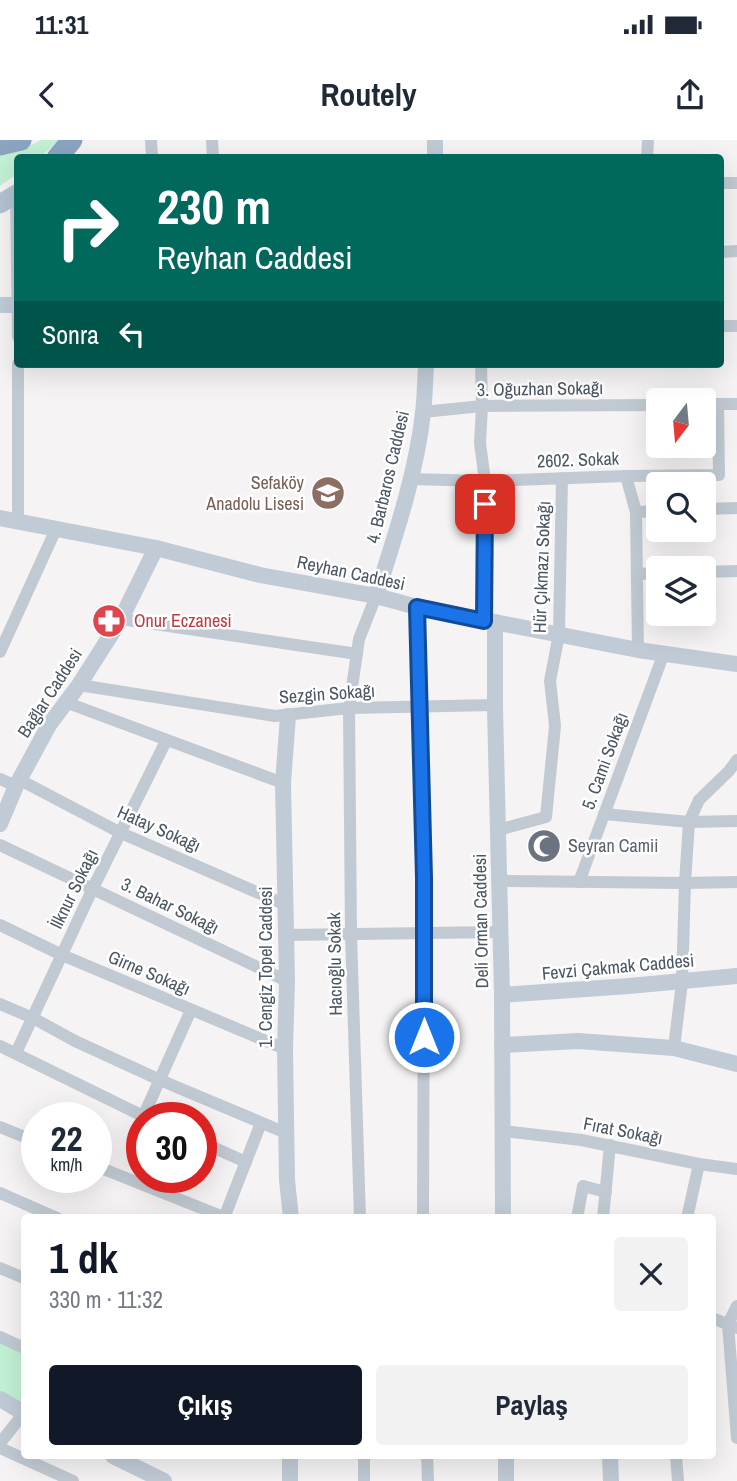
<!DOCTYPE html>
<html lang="tr">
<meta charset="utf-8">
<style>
:root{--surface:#fff;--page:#f2f2f3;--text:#1f2937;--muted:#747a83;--accent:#111827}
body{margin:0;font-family:"Archivo Narrow",sans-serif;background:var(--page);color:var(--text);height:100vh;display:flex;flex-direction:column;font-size:26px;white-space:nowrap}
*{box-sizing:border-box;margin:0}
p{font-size:23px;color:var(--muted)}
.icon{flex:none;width:38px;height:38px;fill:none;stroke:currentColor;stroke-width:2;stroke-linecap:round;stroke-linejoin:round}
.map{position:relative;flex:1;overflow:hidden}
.drawer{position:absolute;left:21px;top:1074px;width:695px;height:245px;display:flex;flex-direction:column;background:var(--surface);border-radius:7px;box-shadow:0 7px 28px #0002}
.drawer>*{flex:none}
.banner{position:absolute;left:14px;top:14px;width:710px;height:214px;border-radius:7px;box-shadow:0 7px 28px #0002;background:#00695c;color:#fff;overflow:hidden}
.needle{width:46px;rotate:196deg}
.buttons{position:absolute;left:646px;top:248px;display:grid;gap:14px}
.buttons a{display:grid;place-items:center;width:70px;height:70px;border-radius:7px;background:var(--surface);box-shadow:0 7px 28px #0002;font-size:35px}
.speed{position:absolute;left:21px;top:962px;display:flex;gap:14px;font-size:35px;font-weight:700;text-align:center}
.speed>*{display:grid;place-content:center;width:91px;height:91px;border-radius:50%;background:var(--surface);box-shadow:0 7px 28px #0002;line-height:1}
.speed small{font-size:18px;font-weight:400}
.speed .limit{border:10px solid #d22;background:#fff;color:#111}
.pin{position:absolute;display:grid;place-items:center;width:60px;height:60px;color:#fff;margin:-30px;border-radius:14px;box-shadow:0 4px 10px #0006}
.me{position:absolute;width:77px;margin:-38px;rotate:0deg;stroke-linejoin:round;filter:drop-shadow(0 0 5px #0008)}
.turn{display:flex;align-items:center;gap:24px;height:147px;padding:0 28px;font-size:32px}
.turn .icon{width:91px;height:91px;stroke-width:2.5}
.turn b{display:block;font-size:49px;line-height:60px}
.then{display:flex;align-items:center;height:66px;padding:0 28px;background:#0003;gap:14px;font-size:26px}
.round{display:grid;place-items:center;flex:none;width:74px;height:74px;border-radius:7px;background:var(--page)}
.overview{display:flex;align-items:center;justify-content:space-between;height:119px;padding:0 28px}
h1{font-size:42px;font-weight:700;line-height:52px;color:var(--accent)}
.cta{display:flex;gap:14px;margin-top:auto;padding:14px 28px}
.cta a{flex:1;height:80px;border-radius:7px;background:var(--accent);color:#fff;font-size:28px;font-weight:700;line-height:80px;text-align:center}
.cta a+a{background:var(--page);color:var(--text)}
.status{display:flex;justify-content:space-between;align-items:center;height:49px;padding:0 35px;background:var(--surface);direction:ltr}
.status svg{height:19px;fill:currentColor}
header{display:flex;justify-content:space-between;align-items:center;height:91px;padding:0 28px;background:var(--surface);font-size:32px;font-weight:700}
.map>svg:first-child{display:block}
</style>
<div class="status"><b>11:31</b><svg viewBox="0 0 49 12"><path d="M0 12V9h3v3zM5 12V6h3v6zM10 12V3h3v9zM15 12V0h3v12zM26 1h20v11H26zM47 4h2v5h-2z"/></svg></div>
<header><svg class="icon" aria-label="back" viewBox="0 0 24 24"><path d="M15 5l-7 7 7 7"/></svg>Routely<svg class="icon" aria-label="share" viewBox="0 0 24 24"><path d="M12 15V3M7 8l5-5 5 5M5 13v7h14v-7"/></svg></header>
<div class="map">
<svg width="737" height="1341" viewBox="0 0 737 1341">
<rect width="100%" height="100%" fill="#f5f3f3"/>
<g fill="#c3f1d5">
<polygon points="41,0 60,0 40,17 18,18 17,34 0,46 0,15 20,11"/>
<polygon points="0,1199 24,1211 24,1269 0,1257"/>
</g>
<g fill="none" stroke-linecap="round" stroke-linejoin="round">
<g stroke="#c1cad2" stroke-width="12">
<polyline points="151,0 152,18"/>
<polyline points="212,0 213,18"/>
<polyline points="647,18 648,0"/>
<polyline points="721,43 737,43"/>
<polyline points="16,54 18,197"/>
<polyline points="721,112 737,111"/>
<polyline points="721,186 737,186"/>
<polyline points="18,224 18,382"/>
<polyline points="481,224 482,266 480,303 485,341 486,387 484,480"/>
<polyline points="704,264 737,264"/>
<polyline points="423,272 482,266 658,265"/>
<polyline points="626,336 636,372 638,510"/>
<polyline points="410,339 485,341 626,336 719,335 718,264"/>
<polyline points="704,369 737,368"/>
<polyline points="636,372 658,371"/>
<polyline points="704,432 737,431"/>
<polyline points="638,434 658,433"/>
<polyline points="417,467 424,793 423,1078"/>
<polyline points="121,479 357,514"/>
<polyline points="0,512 56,389"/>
<polyline points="79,545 275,576 349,568 495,565"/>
<polyline points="65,562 283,643"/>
<polyline points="0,639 16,646"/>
<polyline points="20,640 121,693 286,765"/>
<polyline points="604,674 689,682 737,681"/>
<polyline points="498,690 546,677 555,586 550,541 559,494 562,338"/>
<polyline points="0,705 287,841"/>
<polyline points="499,741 685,743 737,742"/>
<polyline points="579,742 664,513"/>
<polyline points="0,785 62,815 285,909"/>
<polyline points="286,795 500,792"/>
<polyline points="0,864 33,878 75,901 160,940 286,993"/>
<polyline points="0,906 147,978"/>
<polyline points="674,908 682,842 685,743 689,682 699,660 729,631 737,620"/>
<polyline points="16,913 93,748 166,601"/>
<polyline points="143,977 191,870"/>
<polyline points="0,987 37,1002"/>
<polyline points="503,991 581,1000 699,1024 737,1029"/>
<polyline points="201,1002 246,1022"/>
<polyline points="96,1026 226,1078"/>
<polyline points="0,1053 57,1078"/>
<polyline points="224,1078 261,983"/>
<polyline points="360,1078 351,794 349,568 359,499 376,456"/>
<polyline points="577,1078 583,1046 606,1052"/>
<polyline points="603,1078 610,1005"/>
<polyline points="687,1078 699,1024"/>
<polyline points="0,1128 24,1138"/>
<polyline points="737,1166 728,1184 737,1298"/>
<polyline points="712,1178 737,1188"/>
<polyline points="0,1197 24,1208"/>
<polyline points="0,1303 24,1273"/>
<polyline points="0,1308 73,1341"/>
<polyline points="364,1316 364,1341"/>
<polyline points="427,1316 428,1341"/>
<polyline points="676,1316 678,1341"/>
</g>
<g stroke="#c1cbd6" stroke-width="16">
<polyline points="435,18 435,0"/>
<polyline points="0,165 18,165"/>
<polyline points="0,378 156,408 260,435 376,456 417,467 484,480 638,510 737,524"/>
<path d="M376 456C395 396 416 335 423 273 425 257 425 240 426 224"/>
<polyline points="495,482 495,569 502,855 503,1078"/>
<polyline points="288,576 283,643 287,841 285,909 287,1040 291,1078"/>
<polyline points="0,684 16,646 49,585 79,545 121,479 156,408"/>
<polyline points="502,855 629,846 737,836"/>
<polyline points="502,905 578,901 674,908 737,924"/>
<polyline points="0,1259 24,1273"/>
<polyline points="113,1316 164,1341"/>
<polyline points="506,1316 506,1341"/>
<polyline points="610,1316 611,1341"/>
<polyline points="290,1341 290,1316"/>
</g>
<polyline stroke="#b3c2d1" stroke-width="19" points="0,64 18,53"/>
<g stroke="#8ba5c1" stroke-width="21">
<polyline points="0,5 21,0"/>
<polyline points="57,18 72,0"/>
</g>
</g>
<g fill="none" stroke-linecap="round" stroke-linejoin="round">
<g stroke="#114b97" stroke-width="18">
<polyline id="route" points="424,897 424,738 417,467 484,481 485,364"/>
</g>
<use href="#route" stroke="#1a73e8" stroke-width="12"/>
</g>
<defs>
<g id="school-disc" transform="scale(1.75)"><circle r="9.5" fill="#8d6e63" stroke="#fff"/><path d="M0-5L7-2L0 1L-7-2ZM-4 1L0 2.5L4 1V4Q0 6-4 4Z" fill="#fff"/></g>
<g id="pharmacy-disc" transform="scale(1.75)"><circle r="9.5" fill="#e0444e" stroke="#fff"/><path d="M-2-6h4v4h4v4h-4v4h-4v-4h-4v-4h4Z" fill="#fff"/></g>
<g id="mosque-disc" transform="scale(1.75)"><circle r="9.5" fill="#6b7280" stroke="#fff"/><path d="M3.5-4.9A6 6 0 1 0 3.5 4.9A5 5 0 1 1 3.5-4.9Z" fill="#fff"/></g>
</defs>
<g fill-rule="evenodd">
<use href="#school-disc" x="328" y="353"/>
<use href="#pharmacy-disc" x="109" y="481"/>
<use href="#mosque-disc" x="544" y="706"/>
</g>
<g text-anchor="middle" stroke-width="5" stroke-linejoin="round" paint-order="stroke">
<g font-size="18" fill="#4a5661" stroke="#fff">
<text transform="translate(540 249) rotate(-1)" y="6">3. Oğuzhan Sokağı</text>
<text transform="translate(578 320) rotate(-2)" y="6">2602. Sokak</text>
<text transform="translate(388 337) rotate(-77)" y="6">4. Barbaros Caddesi</text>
<text transform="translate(542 427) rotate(-88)" y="6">Hür Çıkmazı Sokağı</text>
<text transform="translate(351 433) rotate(12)" y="6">Reyhan Caddesi</text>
<text transform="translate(50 553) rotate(-57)" y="6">Bağlar Caddesi</text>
<text transform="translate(327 554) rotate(-4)" y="6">Sezgin Sokağı</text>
<text transform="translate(605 621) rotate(-70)" y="6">5. Cami Sokağı</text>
<text transform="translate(159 689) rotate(24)" y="6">Hatay Sokağı</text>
<text transform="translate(74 749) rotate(-64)" y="6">İlknur Sokağı</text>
<text transform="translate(170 766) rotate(26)" y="6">3. Bahar Sokağı</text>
<text transform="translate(481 781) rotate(-91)" y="6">Deli Orman Caddesi</text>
<text transform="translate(335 824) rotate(-91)" y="6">Hacıoğlu Sokak</text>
<text transform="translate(266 827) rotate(-90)" y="6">1. Cengiz Topel Caddesi</text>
<text transform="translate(618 827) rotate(-5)" y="6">Fevzi Çakmak Caddesi</text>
<text transform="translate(149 833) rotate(23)" y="6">Girne Sokağı</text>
<text transform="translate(623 991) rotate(11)" y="6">Fırat Sokağı</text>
</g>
<g font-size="18" fill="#785e54" stroke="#fff" text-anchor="end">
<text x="304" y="349">Sefaköy<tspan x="304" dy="21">Anadolu Lisesi</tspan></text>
</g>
<g font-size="18" fill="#be3a42" stroke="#fff" text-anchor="start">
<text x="134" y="487">Onur Eczanesi</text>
</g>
<g font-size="18" fill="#5b616d" stroke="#fff" text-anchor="start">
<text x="568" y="712">Seyran Camii</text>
</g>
</g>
</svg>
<div class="buttons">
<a><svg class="needle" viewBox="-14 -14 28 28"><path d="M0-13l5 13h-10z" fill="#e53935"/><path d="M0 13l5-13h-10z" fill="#747a83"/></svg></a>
<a><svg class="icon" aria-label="search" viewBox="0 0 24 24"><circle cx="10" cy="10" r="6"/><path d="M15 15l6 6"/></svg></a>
<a><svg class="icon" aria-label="layers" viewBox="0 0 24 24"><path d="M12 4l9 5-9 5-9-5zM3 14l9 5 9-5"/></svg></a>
</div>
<div class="speed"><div>22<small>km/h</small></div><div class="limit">30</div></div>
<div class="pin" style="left:485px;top:364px;background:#d93025"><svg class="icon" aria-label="arrive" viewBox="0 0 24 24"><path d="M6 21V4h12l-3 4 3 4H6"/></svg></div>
<svg class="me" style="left:424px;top:897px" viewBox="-20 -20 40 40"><circle r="17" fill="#1a73e8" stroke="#fff" stroke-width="3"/><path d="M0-11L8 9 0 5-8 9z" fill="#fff"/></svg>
<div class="banner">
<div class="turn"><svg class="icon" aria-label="right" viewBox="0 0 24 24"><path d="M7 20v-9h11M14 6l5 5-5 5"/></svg><div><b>230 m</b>Reyhan Caddesi</div></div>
<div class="then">Sonra<svg class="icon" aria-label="left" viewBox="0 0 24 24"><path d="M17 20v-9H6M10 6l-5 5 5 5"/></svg></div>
</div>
<section class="drawer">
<div class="overview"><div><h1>1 dk</h1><p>330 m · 11:32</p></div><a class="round"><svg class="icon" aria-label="close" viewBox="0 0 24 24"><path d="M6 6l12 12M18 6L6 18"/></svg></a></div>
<div class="cta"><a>Çıkış</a><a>Paylaş</a></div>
</section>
</div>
